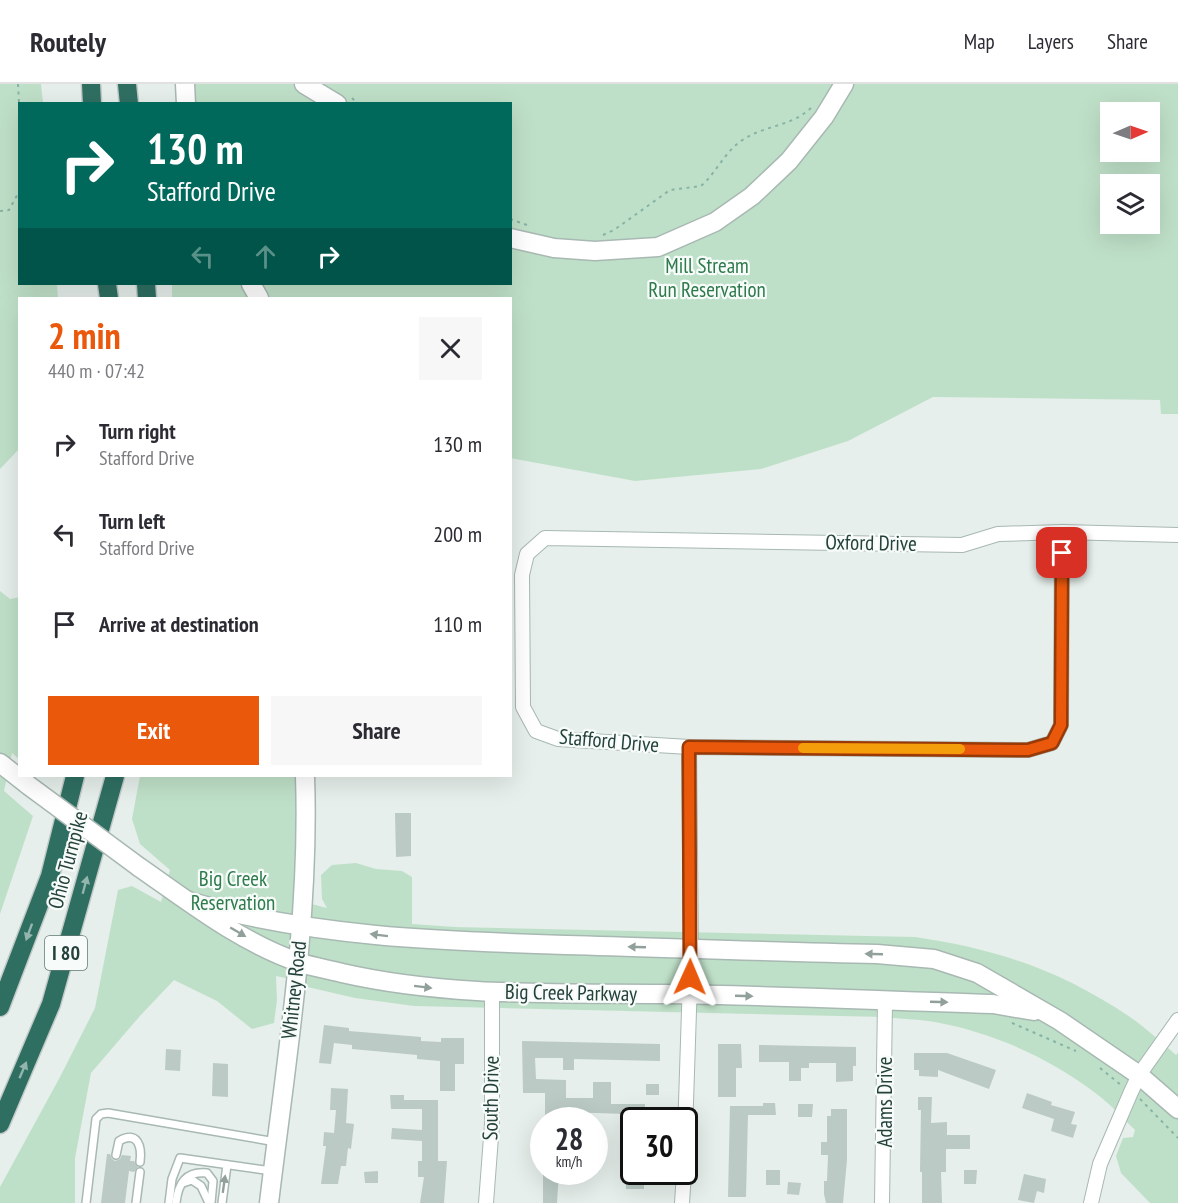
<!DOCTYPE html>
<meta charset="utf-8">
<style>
:root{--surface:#fff;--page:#f7f7f7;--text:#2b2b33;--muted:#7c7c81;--line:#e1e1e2;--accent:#ea580c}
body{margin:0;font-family:"PT Sans Narrow",sans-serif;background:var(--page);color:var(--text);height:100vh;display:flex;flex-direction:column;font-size:22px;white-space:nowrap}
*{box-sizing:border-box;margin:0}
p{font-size:20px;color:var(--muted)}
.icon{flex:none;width:33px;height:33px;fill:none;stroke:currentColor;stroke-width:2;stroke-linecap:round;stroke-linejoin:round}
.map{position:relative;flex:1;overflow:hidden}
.details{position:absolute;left:18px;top:213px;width:494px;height:480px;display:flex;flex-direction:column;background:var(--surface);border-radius:0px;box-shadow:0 6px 24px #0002}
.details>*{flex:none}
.banner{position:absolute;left:18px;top:18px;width:494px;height:183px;border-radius:0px;box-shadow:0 6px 24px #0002;background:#00695c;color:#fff;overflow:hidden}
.needle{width:39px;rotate:88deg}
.buttons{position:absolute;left:1100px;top:18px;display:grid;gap:12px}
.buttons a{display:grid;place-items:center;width:60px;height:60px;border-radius:0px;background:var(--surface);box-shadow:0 6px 24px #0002;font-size:30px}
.speed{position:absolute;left:530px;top:1023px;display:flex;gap:12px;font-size:30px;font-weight:700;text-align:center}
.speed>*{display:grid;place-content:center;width:78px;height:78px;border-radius:50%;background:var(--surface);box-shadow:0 6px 24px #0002;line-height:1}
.speed small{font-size:15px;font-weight:400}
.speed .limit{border:3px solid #111;border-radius:9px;background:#fff;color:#111}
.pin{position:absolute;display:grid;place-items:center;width:51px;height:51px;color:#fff;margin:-26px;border-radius:12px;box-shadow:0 3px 9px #0006}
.me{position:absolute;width:66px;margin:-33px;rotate:1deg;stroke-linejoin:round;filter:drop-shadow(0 0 4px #0008)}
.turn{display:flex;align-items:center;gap:21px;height:126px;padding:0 30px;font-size:27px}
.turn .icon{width:78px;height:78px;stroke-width:2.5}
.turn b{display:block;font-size:42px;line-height:51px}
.lanes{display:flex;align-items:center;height:57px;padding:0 30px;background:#0003;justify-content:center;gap:30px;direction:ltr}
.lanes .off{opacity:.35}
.round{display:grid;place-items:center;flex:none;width:63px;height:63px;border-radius:0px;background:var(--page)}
.summary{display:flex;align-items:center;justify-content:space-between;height:102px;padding:0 30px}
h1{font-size:36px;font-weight:800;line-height:45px;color:var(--accent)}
.primary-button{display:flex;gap:12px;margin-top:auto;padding:12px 30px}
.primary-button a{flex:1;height:69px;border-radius:0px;background:var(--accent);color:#fff;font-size:24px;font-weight:800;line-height:69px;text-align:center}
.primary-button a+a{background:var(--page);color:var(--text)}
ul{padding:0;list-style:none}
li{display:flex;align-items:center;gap:18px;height:90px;padding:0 30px}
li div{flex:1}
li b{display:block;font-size:22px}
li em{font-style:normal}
header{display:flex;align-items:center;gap:36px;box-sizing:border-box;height:84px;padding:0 30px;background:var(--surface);border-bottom:2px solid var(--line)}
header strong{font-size:28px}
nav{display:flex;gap:33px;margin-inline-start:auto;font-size:21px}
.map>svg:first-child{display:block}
</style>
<header>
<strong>Routely</strong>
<nav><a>Map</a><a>Layers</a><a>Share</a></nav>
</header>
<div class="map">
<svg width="1178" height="1119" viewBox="0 0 1178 1119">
<rect width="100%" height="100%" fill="#e6efeb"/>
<g fill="#bfe0c8" fill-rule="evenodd">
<polygon points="0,0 41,0 43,19 20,20 20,200 57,200 58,214 20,214 19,365 0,385"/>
<path d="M182 0H1178V330H1161L1160 316 933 313 848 357 761 385 635 397 510 374V214H172V200H510V20L183 19ZM1110 28H1149V68H1110ZM1110 100H1149V140H1110Z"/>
<polygon points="0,507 10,515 20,513 19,675 12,669 4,707 33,732 0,830"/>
<path d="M140 692H304L300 817 327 824 322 815 321 791 332 781 356 779 376 785 402 787 412 793V840L455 843 915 853C997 865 1060 886 1130 933 1146 944 1161 958 1176 971L1178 969V1119H1150L1121 1089 1116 1072 1123 1054 1133 1053 1135 1046C1123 1034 1111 1021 1098 1011 1050 974 994 949 935 938 918 935 901 935 884 933L414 922 355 914 290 899V895L276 892 277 916 274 939 252 945 217 917 174 896 139 933 91 989 75 1074V1119H0V1103L60 993 95 924 118 806 132 802 161 818 170 786 140 760 132 735Z"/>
</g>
<g fill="#bbcac4">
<polygon points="395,729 411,729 411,772 396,773"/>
<polygon points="324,941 349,944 349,947 421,953 421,957 441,958 441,954 464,954 464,980 455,980 455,1007 440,1007 440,977 417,975 417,971 352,965 352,961 334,959 331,980 319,979"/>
<polygon points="522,957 660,960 660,977 574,975 574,986 563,986 563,974 535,974 536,995 566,996 566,1014 593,1014 593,998 611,998 611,1020 645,1020 645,1036 627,1036 627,1030 563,1028 563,1036 545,1036 545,1009 523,1009"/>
<polygon points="718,960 741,960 742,984 736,984 736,1013 718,1013"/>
<polygon points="759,961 856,963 856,982 853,982 853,997 836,998 836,979 809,979 809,984 801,984 801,997 789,997 789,978 759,978"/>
<polygon points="166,965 181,966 180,987 165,986"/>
<polygon points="914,969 947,969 996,986 989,1005 938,986 938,993 919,992 919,986 914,986"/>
<polygon points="213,979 228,980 228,1013 212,1012"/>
<rect x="646" y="1000" width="13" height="11"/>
<polygon points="331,1004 348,1005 346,1039 354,1040 351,1065 348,1064 346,1082 341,1082 338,1100 321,1100 326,1062 323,1062 324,1048 334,1049 336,1026 330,1026"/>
<polygon points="1027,1009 1052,1018 1051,1021 1075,1028 1071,1040 1077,1041 1073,1054 1051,1047 1054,1035 1022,1024"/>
<polygon points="390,1011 404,1011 404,1016 438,1016 438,1077 447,1077 444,1119 420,1119 424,1093 418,1093 418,1077 422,1077 422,1057 391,1055 392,1044 422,1046 422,1025 391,1025"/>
<polygon points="918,1013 932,1013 931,1039 947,1038 947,1051 970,1051 970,1065 946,1065 946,1088 941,1088 942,1119 922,1119 922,1088 920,1088 921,1026 918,1026"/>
<polygon points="763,1019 775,1019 776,1031 748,1031 746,1113 728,1113 730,1022 763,1022"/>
<polygon points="798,1020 813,1020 812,1033 798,1033"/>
<polygon points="831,1025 847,1025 847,1076 843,1119 826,1119 824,1110 824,1097 827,1097 828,1071 821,1071 821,1058 827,1058 827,1032 831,1032"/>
<polygon points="107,1070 110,1070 112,1075 115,1077 120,1075 122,1071 131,1072 130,1077 134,1077 138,1083 134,1088 129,1087 125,1119 101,1119"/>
<rect x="766" y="1086" width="14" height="15"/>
<polygon points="964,1086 977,1086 976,1100 964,1100"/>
<polygon points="378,1087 378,1099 365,1099 364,1088"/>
<polygon points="543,1088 559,1088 557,1119 543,1119"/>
<rect x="626" y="1088" width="18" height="17"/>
<polygon points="1024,1090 1046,1095 1044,1109 1037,1107 1034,1119 1018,1116"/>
<polygon points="788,1098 801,1099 799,1111 787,1110"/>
</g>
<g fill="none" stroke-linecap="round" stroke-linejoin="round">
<g stroke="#a8b8b2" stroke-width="10">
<g id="service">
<path d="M116 1071 119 1057C138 1046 142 1063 140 1078"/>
<polyline points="183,1099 192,1096 201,1102 209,1119"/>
<polyline points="86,1119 96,1035 101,1030 108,1029 276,1058"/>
<polyline points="136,1119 140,1088"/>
<polyline points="169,1119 172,1095 180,1074 272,1087"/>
<path d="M176 1119C178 1099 186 1087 207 1089L213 1097 211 1119"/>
<polyline points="222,1119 227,1081"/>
</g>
</g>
<g stroke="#a8b8b2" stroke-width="16">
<g id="minor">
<polyline points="1062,448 1061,641 1052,659 1028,666 689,663 558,655 536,647 523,623 522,491 527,470 545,454 962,461 998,450 1062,448 1178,451"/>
<polyline points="684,1080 691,865 689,663"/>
<polyline points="486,1119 492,1040 492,908"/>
<polyline points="682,1119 684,1088"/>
<polyline points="882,1119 885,917"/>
<polyline points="1091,1119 1100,1080 1131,1008 1139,991 1178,936"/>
</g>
</g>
<g stroke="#a8b8b2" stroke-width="21">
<g id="tertiary">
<polyline points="185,0 186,20"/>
<polyline points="304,0 337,20"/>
<polyline points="510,154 554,164 595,167 658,163 715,138 752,112 789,77 824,33 844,0"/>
<polyline points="251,200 259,214"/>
<polyline points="0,679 28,701"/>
<path d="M139 783C188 817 240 858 298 878 312 883 327 885 342 889 447 913 555 909 662 910 773 911 883 917 993 920L1034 927"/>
<path d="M188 817C311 853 441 857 567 861 671 864 774 868 877 870L934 875 977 889 1060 937 1139 991 1178 1025"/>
<path d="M269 1119C286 977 310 835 305 692"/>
</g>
</g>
<g stroke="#c2cac8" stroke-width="21">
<g id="motorway">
<polyline points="91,0 92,20"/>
<polyline points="127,0 129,20"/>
<polyline points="107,200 109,214"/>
<polyline points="146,200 147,214"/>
<polyline points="0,923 50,792 75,692"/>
<polyline points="0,1040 51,920 115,692"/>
</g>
</g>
<g stroke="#86b3a5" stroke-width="2" stroke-dasharray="3 4.5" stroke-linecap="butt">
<polyline points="18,0 20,38"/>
<polyline points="352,14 358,20"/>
<polyline points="0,127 9,126 20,106"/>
<polyline points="510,135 527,141"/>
<path d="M603 151 614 146 670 106 701 102C716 89 724 69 741 57 763 41 792 43 812 23"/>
<polyline points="1012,939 1076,967"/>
<polyline points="1100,984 1121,1001"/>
<polyline points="1140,1015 1178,1054"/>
</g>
<use href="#service" stroke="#fff" stroke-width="7"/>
<use href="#minor" stroke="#fff" stroke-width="14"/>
<use href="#tertiary" stroke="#fff" stroke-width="18"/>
<use href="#motorway" stroke="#2f6f62" stroke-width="18"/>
<g stroke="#a8b8b2" stroke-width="21" stroke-linecap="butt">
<polyline id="tertiary-bridge" points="28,701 139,783"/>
</g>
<use href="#tertiary-bridge" stroke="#fff" stroke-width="18"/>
</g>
<defs><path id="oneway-solid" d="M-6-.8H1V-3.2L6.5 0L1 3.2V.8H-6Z" transform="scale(1.5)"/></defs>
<g fill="#93b5ae">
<use href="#oneway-solid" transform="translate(85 801) rotate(-75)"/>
<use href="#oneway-solid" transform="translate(29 848) rotate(110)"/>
<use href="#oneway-solid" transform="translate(23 986) rotate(-67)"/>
</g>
<g fill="#92a09c">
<use href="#oneway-solid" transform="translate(238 848) rotate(30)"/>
<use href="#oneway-solid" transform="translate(379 851) rotate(-173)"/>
<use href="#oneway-solid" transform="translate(637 863) rotate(-178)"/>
<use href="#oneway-solid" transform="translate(874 870) rotate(-178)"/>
<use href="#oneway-solid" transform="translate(423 903) rotate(7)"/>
<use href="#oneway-solid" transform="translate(744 912) rotate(2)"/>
<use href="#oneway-solid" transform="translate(939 918) rotate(2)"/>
<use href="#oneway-solid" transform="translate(224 1100) rotate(-82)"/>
</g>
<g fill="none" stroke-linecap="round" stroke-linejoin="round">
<g stroke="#983908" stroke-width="15">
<polyline id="route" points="690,893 689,663 1028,666 1052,659 1061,641 1062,469"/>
</g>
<use href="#route" stroke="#ea580c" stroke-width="10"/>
<polyline stroke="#f59e0b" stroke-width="10" points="803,664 960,665"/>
</g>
<g text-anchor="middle" stroke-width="4.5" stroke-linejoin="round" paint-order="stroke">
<rect fill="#f7fbf9" stroke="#637a73" stroke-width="1.5" x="45" y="852" width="42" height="34" rx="4.5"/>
<g font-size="20" font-weight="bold" fill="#24423a">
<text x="66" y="876">I 80</text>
</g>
<g font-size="21" fill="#2d7a4b" stroke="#f7fbf9">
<text x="707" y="189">Mill Stream<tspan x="707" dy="24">Run Reservation</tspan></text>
<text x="233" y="802">Big Creek<tspan x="233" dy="24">Reservation</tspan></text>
</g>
<g font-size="21" fill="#24423a" stroke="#f7fbf9">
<text transform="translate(871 459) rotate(1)" y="7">Oxford Drive</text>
<text transform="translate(609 657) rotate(5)" y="7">Stafford Drive</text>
<text transform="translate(68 776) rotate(-75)" y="7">Ohio Turnpike</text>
<text transform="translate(294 906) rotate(-84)" y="7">Whitney Road</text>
<text transform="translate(571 909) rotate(1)" y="7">Big Creek Parkway</text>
<text transform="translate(491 1014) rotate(-89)" y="7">South Drive</text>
<text transform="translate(885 1018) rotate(-90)" y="7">Adams Drive</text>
</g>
</g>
</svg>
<div class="buttons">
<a><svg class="needle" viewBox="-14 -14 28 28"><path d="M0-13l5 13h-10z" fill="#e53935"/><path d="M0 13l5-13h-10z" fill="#7c7c81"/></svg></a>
<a><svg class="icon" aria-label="layers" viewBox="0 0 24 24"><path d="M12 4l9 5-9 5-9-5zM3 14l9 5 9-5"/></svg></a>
</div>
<div class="speed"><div>28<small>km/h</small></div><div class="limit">30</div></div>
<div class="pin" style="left:1062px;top:469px;background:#d93025"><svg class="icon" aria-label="arrive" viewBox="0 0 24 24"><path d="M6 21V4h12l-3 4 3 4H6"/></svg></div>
<svg class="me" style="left:690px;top:893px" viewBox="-20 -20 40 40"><path d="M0-17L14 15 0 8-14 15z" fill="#ea580c" stroke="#fff" stroke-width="4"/></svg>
<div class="banner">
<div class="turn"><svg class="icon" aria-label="right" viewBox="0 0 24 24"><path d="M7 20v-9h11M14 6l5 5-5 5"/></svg><div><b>130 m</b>Stafford Drive</div></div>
<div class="lanes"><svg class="icon off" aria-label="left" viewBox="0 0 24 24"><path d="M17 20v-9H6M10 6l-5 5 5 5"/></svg><svg class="icon off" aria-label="ahead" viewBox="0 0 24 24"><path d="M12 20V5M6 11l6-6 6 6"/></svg><svg class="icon" aria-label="right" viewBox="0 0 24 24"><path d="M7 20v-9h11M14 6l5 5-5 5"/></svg></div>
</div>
<section class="details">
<div class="summary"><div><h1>2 min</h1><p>440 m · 07:42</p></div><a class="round"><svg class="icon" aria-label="close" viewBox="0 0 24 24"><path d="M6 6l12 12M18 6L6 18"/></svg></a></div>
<ul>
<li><svg class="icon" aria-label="right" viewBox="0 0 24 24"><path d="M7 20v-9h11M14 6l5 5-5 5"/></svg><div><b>Turn right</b><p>Stafford Drive</p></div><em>130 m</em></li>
<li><svg class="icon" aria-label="left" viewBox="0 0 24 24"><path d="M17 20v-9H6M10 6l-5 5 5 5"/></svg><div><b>Turn left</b><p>Stafford Drive</p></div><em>200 m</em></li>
<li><svg class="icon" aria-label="arrive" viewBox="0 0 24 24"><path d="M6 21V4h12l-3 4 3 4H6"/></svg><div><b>Arrive at destination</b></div><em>110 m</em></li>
</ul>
<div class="primary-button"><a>Exit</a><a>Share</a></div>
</section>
</div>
